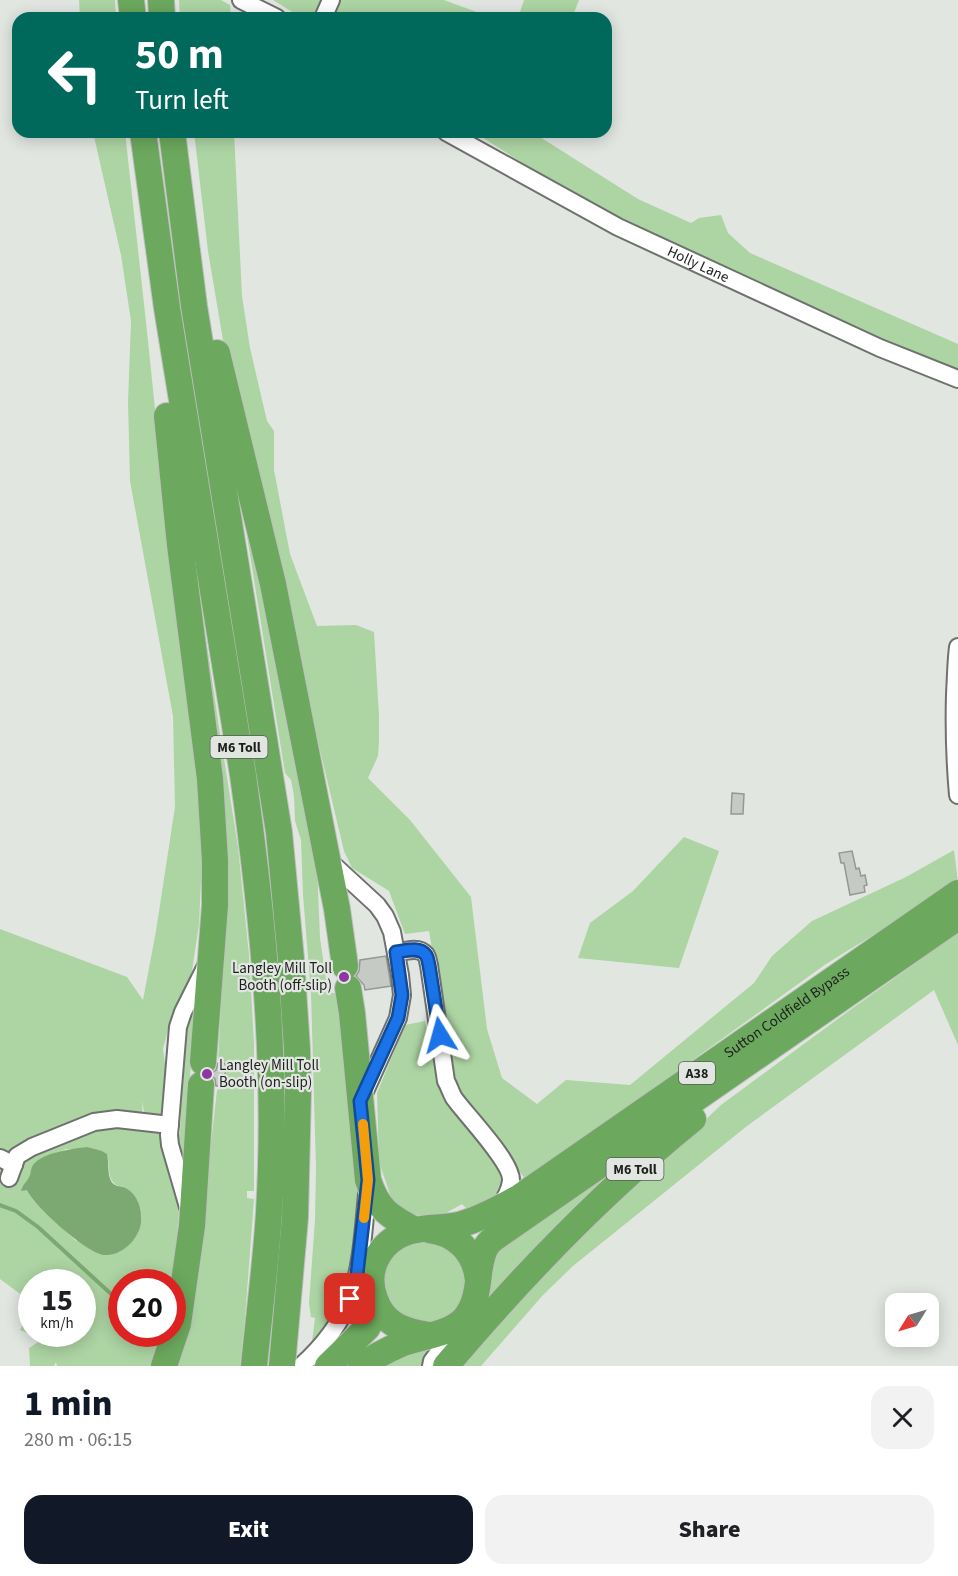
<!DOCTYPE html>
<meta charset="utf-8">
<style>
:root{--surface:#fff;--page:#f2f2f2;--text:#202124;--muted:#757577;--accent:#111827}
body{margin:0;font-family:"Source Sans 3",sans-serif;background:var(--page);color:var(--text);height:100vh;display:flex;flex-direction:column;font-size:22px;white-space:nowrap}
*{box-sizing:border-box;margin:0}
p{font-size:20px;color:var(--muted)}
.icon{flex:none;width:33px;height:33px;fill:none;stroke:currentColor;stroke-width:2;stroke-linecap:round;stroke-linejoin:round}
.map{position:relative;height:1366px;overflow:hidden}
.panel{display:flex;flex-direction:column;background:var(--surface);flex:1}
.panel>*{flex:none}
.top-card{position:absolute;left:12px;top:12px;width:600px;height:126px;border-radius:18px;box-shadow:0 3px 15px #0003;background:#00695c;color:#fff;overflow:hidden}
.needle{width:39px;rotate:233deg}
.fabs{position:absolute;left:885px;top:1293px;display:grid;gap:12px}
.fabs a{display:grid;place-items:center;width:54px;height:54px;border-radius:12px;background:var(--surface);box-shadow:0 3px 15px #0003;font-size:30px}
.speed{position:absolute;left:18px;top:1269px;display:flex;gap:12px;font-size:30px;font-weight:700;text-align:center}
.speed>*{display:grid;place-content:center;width:78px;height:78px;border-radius:50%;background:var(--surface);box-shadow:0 3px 15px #0003;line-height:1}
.speed small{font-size:15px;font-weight:400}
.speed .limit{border:9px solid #d22;background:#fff;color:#111}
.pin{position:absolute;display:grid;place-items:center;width:51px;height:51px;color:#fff;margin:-26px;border-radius:12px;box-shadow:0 3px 9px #0006}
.me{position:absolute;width:66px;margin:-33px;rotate:352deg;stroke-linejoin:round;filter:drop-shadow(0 0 4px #0008)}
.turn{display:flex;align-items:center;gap:21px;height:126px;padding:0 24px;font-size:27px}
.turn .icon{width:78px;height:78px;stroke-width:2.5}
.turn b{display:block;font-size:42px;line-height:51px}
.round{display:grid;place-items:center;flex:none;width:63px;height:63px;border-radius:18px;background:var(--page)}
.head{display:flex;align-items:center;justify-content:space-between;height:102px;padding:0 24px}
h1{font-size:36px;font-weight:800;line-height:45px;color:var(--accent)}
.cta{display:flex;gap:12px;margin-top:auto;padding:12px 24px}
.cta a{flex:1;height:69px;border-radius:18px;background:var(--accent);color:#fff;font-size:24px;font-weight:800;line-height:69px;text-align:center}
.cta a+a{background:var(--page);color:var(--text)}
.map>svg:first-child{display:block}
</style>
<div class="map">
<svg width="958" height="1366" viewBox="0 0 958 1366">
<rect width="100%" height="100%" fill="#e2e6e1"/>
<g fill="#add4a3" fill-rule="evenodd">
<polygon points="79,0 115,0 116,18 80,18"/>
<polygon points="179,0 221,0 230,5 231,18 180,18"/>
<polygon points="273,0 444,0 493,18 302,18"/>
<polygon points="524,0 579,0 572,18 518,18"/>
<path d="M93 132H125L146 322 171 563 201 788 203 839 199 924 192 971 183 998 172 1015 163 1049 168 1084 165 1117H145L142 1101 143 1124 162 1127 174 1177 179 1210 174 1274 172 1282H122V1334H162L151 1366H57L56 1362 54 1366H30L29 1348 43 1339 20 1330 31 1310 32 1334H82V1282H32L31 1302 0 1279V929L127 977 143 1000 156 931 175 807 173 716 130 481 128 402 131 321 121 255ZM66 1149 102 1151 107 1154C111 1168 105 1185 124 1187L76 1241 33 1200 27 1190C32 1158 37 1160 66 1149Z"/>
<polygon points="194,132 234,132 242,296 250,348 267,421 274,431 274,470 290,554 317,626 356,625 374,632 379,716 379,741 378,756 368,778 410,820 471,897 487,1029 502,1078 537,1104 566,1080 630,1085 754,983 772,956 812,921 906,877 954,850 958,883 826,964 526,1180 462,1097 451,1064 429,931 405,934 389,891 352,868 344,851 224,346 208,251"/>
<polygon points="474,132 532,132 638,199 691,223 699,218 721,215 728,233 750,253 958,344 958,372 803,307 585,203"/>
<polygon points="234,455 317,867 320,938 328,993 335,993 341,1024 360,1194 351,1276 342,1300 324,1332 311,1350 315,1318 311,1317 309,1303 315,1220 316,1168 311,993 303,895 301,840 295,821 294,796 291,780 285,773"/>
<polygon points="182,502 208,652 219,727 238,847 249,955 254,1043 254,1191 247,1191 247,1198 254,1199 245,1318 240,1366 169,1366 198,1260 217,1090 222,1088 223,1063 218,1062 225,928"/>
<polygon points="684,837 719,851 679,968 578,958 590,923 633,891"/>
<polygon points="958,930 958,1045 934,990 747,1126 573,1266 543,1295 481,1366 458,1366 532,1283 721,1105 850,1010 920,960"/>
<polygon points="196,1003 183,1162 177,1140 180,1133 181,1111 180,1075 184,1031"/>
<polygon points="425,1021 439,1081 501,1166 504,1187 496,1198 467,1209 462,1204 446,1213 432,1217 411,1214 392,1200 379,1162 377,1093 405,1025"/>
<polygon points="660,1139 438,1361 493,1253"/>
<polygon points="423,1239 457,1253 468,1277 459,1308 450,1318 428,1325 399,1316 384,1296 384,1267 402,1245"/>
<polygon points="443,1340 423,1366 380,1366"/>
</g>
<path fill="#7ca971" d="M87 1147 102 1151 107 1154C109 1162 107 1173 111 1181 114 1186 118 1186 123 1187 135 1191 141 1205 141 1217 142 1226 138 1234 132 1242 124 1250 115 1256 104 1255 86 1253 33 1205 27 1190L21 1191C23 1184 25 1184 28 1179 31 1175 30 1170 33 1165 43 1152 72 1149 87 1147Z"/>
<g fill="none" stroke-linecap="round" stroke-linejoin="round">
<polyline stroke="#7ca971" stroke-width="4" points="0,1205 16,1211 38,1227 122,1304"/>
</g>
<g fill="#c6cac5" stroke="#959894" stroke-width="1.5">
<polygon points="732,793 744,794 743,814 731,814"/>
<polygon points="852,851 856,869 859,868 861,876 865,875 867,885 864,886 865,892 850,895 844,863 841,863 839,853"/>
<polygon points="386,956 391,986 365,990 364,985 356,976 359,971 360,960"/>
<polygon points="218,1063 226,1064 224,1086 216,1086 215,1079 211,1074 216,1070"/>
</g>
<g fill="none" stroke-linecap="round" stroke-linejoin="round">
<g stroke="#6e716d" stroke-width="20">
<g id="minor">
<polyline points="241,0 277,18"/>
<polyline points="323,18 331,0"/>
<path id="s1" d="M446 132 618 227 880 348 958 379"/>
<path d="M958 647C956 663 956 678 955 694 954 728 955 761 958 795"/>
<polyline points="327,859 377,905 385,916 392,932 400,975 402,995 398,1018 362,1098"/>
<path d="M396 953C405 951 419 946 426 955 428 958 428 962 429 965L446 1081C449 1086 451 1093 454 1098 466 1115 513 1163 511 1181 510 1191 505 1199 500 1207"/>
<polyline points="0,1158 14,1165"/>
<polyline points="9,1178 17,1156 32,1147 94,1122 117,1119 170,1125"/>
<polyline points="188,1207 170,1145 169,1135 178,1027 183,1012 206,966"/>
<path d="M301 1366C321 1348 340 1324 350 1299 363 1265 364 1220 368 1184"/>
<polyline points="431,1366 432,1361 457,1328"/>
</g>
</g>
<g stroke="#c0c0c0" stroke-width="28">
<g id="highway">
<polyline points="131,0 133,18"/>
<polyline points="161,0 162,18"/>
<path d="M143 132 167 308 243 775C263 919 278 1066 269 1212 266 1263 259 1315 254 1366"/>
<polyline points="172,132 194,306 279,832 291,959 297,1049 298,1092 295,1218 282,1366"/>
<polyline points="217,353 273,584 337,909 345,966"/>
<polyline points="167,416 180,545 210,779 215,861 215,905 203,1062"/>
<path d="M348 988 352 1013 368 1180C378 1210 389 1216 415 1230"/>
<path d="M429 1230C456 1233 475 1252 478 1280"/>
<path id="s2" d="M429 1335C404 1331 384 1325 375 1299 363 1267 383 1236 416 1230 431 1227 447 1228 462 1224 482 1218 502 1207 520 1197L958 893"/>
<polyline points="164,1366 178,1324 192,1226 201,1085"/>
<polyline points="328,1366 367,1328 374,1316 376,1303"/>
<path d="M361 1366C374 1357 387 1350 401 1344 421 1336 450 1335 465 1318 484 1295 474 1262 488 1244 492 1239 498 1236 503 1232L958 917"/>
<path d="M446 1366C521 1277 603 1192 693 1119"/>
</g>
</g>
<use href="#minor" stroke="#fff" stroke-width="16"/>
<use href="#highway" stroke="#6ca85e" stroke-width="26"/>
</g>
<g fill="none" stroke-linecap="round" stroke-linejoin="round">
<g stroke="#114b97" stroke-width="15">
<path id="route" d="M350 1299 357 1274 368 1180 360 1101 398 1018 402 995 396 952C405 951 419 946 426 955 428 958 428 962 429 965L440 1035"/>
</g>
<use href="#route" stroke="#1a73e8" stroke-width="10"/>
<polyline stroke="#f59e0b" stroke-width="10" points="363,1124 368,1180 364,1218"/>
</g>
<g fill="#8e36a3" stroke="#e2e6e1" stroke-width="2">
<circle cx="344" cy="977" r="6"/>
<circle cx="207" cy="1074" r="6"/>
</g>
<g text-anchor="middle" stroke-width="4.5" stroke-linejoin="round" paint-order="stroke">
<g fill="#e2e6e1" stroke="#585b58" stroke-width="1.5">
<rect x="210.5" y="736" width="57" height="22" rx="4.5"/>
<rect x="679" y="1062" width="36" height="22" rx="4.5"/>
<rect x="606.5" y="1158" width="57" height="22" rx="4.5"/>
</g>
<g font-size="14" font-weight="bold" fill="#1d1f1d">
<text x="239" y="752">M6 Toll</text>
<text x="697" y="1078">A38</text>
<text x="635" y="1174">M6 Toll</text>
</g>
<g font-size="15" fill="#1d1f1d" stroke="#e2e6e1">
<text dy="5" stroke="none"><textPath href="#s1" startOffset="285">Holly Lane</textPath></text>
<text dy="5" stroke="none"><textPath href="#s2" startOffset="596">Sutton Coldfield Bypass</textPath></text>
</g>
<g font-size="15" fill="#1d1f1d" stroke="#e2e6e1" text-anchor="end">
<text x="332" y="973">Langley Mill Toll<tspan x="332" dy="17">Booth (off-slip)</tspan></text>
<text x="219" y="1070" text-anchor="start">Langley Mill Toll<tspan x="219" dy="17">Booth (on-slip)</tspan></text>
</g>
</g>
</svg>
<div class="fabs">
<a><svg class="needle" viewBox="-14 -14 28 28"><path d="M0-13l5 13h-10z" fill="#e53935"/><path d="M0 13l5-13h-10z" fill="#757577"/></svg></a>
</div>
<div class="speed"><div>15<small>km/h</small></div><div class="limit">20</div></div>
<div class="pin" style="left:350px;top:1299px;background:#d93025"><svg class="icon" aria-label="arrive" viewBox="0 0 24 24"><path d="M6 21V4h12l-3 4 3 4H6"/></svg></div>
<svg class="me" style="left:440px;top:1035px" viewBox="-20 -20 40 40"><path d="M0-17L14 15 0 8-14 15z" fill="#1a73e8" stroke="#fff" stroke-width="4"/></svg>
<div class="top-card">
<div class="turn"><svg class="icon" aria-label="left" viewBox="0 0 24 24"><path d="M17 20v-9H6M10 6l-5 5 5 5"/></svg><div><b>50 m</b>Turn left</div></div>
</div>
</div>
<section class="panel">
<div class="head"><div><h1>1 min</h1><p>280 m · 06:15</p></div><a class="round"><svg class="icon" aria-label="close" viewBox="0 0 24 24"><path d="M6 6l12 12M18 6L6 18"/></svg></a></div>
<div class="cta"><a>Exit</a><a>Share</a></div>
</section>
